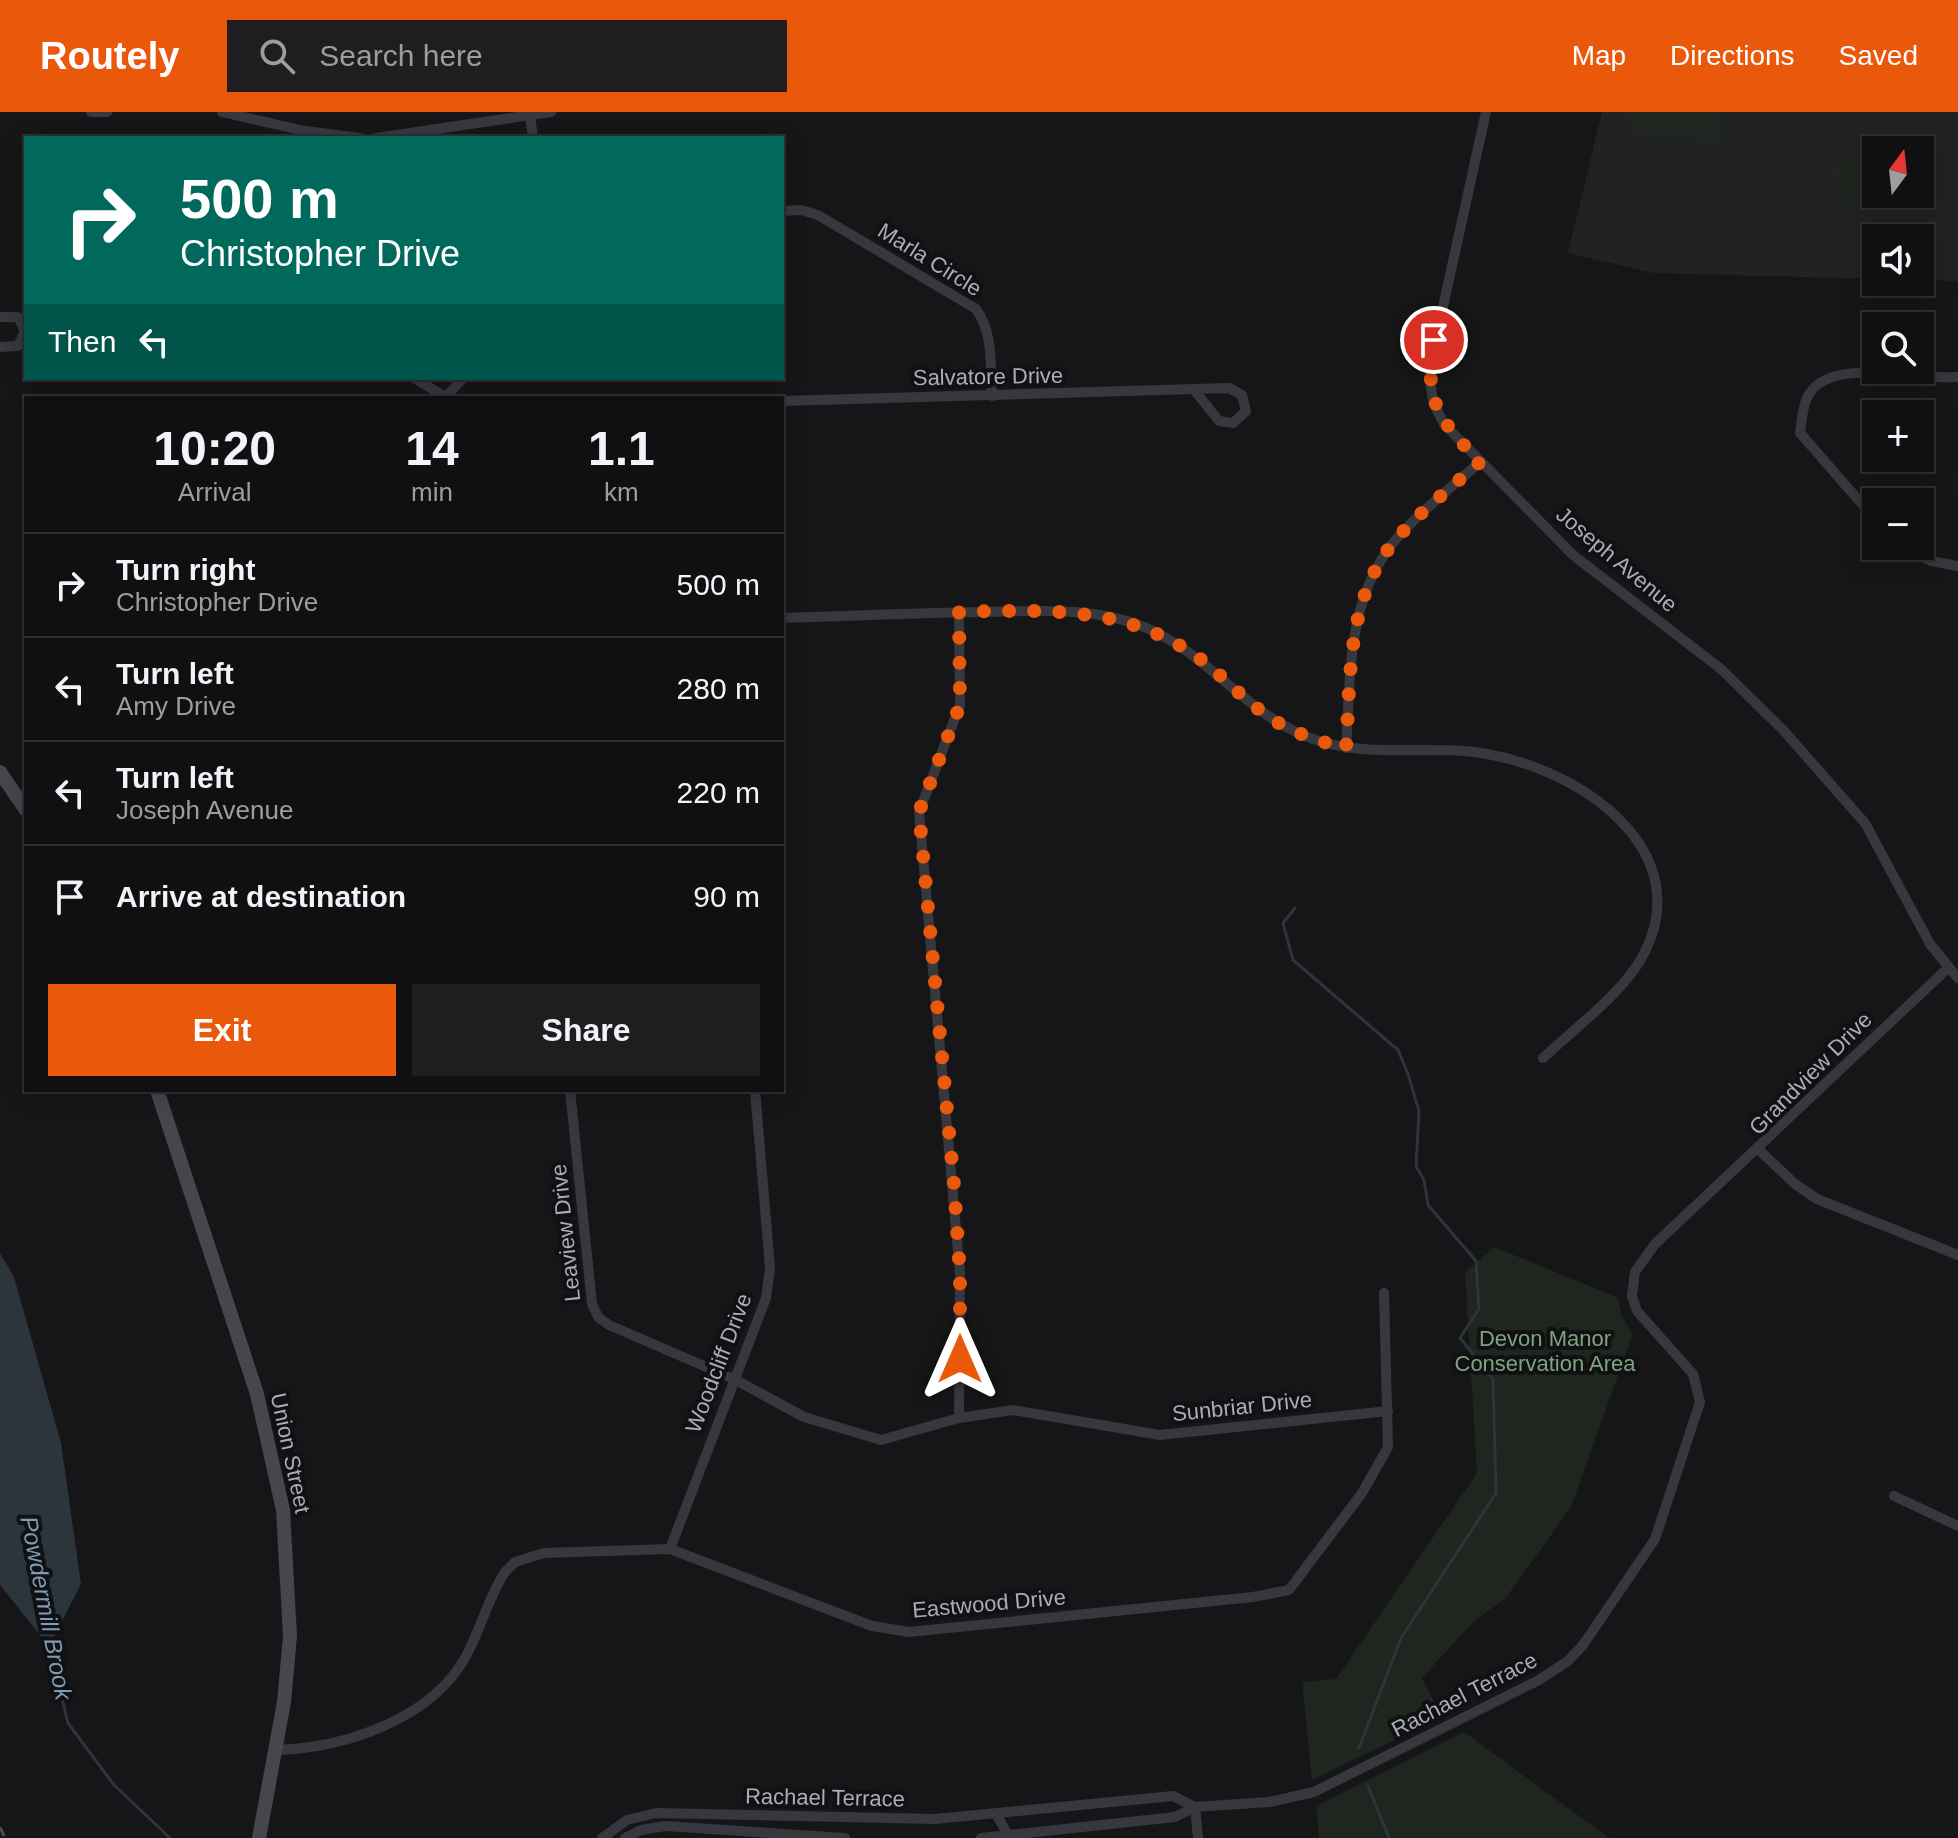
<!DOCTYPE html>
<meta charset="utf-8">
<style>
:root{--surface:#101012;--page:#1e1e20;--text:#f1f3f6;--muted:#9c9d9f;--line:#303032;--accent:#ea580c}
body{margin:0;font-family:Arial,sans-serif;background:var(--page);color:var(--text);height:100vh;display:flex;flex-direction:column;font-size:30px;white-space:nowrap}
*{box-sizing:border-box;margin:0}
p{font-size:26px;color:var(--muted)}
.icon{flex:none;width:44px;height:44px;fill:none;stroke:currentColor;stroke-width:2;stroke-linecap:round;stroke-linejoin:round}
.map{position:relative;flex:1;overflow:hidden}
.side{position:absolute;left:24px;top:284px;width:760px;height:696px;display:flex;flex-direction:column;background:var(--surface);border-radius:0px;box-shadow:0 4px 20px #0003,0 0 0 2px var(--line)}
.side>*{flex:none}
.top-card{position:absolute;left:24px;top:24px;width:760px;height:244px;border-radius:0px;box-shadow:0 4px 20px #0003,0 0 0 2px var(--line);background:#00695c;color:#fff;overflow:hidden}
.needle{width:52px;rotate:15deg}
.buttons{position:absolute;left:1862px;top:24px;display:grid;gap:16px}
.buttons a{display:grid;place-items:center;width:72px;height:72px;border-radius:0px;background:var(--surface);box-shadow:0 4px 20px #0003,0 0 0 2px var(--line);font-size:40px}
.pin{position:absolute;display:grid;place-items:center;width:68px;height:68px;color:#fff;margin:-34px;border:4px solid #fff;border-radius:50%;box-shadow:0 2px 8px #0007}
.me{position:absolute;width:88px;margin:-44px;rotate:0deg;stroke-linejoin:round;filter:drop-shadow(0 0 6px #0008)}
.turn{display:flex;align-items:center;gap:28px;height:168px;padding:0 24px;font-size:36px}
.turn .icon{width:104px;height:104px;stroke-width:2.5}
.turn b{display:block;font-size:56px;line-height:68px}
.then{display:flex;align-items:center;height:76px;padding:0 24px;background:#0003;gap:16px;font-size:30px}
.eta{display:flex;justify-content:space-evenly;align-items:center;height:136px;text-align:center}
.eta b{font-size:48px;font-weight:700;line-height:56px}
.action{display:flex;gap:16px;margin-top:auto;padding:16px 24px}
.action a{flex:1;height:92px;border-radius:0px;background:var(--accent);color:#fff;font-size:32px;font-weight:700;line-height:92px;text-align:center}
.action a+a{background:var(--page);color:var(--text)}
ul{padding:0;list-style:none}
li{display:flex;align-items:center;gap:24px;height:104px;padding:0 24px;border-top:2px solid var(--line)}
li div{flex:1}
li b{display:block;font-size:30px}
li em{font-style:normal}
header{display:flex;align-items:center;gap:48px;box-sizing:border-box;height:112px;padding:0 40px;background:var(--accent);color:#fff}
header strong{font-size:38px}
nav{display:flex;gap:44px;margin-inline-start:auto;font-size:28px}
.search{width:560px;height:72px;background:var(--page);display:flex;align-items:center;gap:20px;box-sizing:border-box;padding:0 28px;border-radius:0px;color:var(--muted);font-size:30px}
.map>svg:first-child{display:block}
</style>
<header>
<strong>Routely</strong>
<div class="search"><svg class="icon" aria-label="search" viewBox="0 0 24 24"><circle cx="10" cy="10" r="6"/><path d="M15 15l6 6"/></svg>Search here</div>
<nav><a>Map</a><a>Directions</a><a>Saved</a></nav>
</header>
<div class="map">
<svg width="1958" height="1726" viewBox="0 0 1958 1726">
<rect width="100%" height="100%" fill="#161618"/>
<path fill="#222225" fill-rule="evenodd" d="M1602 0H1958V169L1920 168V126H1876V167L1654 161 1568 141ZM1876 38H1920V82H1876Z"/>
<g fill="#1e261f">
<polygon points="1626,0 1723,0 1722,30 1633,21"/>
<polygon points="1854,47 1869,82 1847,92 1832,57"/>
<polygon points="1494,1135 1617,1185 1622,1205 1633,1221 1571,1395 1505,1487 1474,1509 1422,1566 1442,1605 1312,1668 1302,1570 1336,1567 1477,1361 1465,1161"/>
<polygon points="1464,1620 1609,1726 1319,1726 1316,1694"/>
</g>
<polygon fill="#2c353c" points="0,1141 14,1165 61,1331 81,1472 49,1534 0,1473"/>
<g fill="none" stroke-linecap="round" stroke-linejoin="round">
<g stroke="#2c353c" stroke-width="3">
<polyline points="1295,796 1283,811 1293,848 1398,938 1408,962 1419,999 1416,1054 1424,1068 1428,1093 1476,1149 1479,1197 1460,1226 1493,1267 1496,1381 1401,1526 1359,1636"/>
<polyline points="49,1533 68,1611 114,1673 170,1726"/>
<polyline points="1368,1674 1389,1726"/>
</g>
<g stroke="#37383d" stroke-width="10">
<polyline points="91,0 107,0"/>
<polyline points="222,0 305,19 360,26"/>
<polyline points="1486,0 1429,258 1433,290 1444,312 1573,443 1721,557 1783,618 1865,711 1930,832 1958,866"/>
<polyline points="530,4 533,26"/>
<polyline points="376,26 551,0"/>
<path d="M782 99 801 98 818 103 976 197C994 222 990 255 992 284"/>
<polyline points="0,205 18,205 25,219 18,234 0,235"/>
<polyline points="414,266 447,286"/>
<polyline points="446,285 463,266"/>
<polyline points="782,289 1229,276 1242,283 1246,299 1233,311 1219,309 1195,279"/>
<path d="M1876 408 1800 321C1802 308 1802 295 1808 284 1829 243 1920 269 1958 265"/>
<polyline points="1902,434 1931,449 1958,454"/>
<polyline points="959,500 960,593 919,700 960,1162 959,1306"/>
<path d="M782 506C849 504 915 501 982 500 1037 499 1097 494 1149 517 1212 545 1252 609 1319 629 1374 646 1431 632 1487 642 1580 658 1702 739 1641 847 1621 882 1573 918 1543 946"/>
<path d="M1346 636C1351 562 1346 484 1398 425 1422 398 1453 374 1480 350"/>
<polyline points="1948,856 1757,1036 1795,1072 1817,1087 1958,1143"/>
<polyline points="570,978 592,1192 598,1205 609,1213 734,1267 804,1305 881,1328 959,1306 1013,1298 1160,1323 1388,1299"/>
<polyline points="1894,1384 1958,1414"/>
<polyline points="670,1437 766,1186 770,1156 755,978"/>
<path d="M276 1638C345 1636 432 1607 466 1544 481 1517 488 1486 505 1460L515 1450 544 1441 670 1437 872 1514 909 1520 1253 1485 1289 1478 1362 1381 1388 1335 1384 1181"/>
<polyline points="1195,1695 1198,1726"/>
<polyline points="996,1702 1010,1726"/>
<polyline points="602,1726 627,1708 656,1701 935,1707 1173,1684 1195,1695"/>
<polyline points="625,1726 641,1718 665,1714 845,1726"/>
<polyline points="981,1726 1175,1705 1195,1695 1269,1690 1314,1680 1539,1568 1568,1549 1583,1533 1655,1427 1700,1290 1693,1262 1637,1199 1632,1184 1635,1160 1655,1132 1757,1036"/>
</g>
<g stroke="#45474d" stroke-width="14">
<polyline points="0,660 26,698"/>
<polyline points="157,978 257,1282 283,1398 290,1524 284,1590 259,1726"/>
</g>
<polyline stroke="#4a4c52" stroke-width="3" stroke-dasharray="10 8" stroke-linecap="butt" points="0,1715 5,1726"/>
</g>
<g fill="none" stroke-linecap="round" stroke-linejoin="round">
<path stroke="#ea580c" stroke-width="14" stroke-dasharray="0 25.2" d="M960 1247V1162L954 1072 919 700 960 593 959 500C1043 498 1124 493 1196 544 1218 559 1236 580 1257 596 1284 618 1313 628 1346 636 1351 562 1346 484 1398 425 1422 398 1453 374 1480 350 1439 308 1423 288 1434 228"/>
</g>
<g text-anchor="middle" stroke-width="8" stroke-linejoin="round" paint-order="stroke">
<g font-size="22" fill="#a8adb8" stroke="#111113">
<text transform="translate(930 147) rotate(32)" y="8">Marla Circle</text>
<text transform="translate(988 264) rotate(-1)" y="8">Salvatore Drive</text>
<text transform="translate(1617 447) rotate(40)" y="8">Joseph Avenue</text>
<text transform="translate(1810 961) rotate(-45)" y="8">Grandview Drive</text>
<text transform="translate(565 1121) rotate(-96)" y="8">Leaview Drive</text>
<text transform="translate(718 1251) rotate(-69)" y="8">Woodcliff Drive</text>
<text transform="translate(1242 1294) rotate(-6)" y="8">Sunbriar Drive</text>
<text transform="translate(291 1341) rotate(78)" y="8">Union Street</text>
<text transform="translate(989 1491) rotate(-5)" y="8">Eastwood Drive</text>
<text transform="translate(1464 1582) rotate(-27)" y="8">Rachael Terrace</text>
<text transform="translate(825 1685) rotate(1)" y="8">Rachael Terrace</text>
</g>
<g font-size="22" fill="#7fa381" stroke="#111113">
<text x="1545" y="1234">Devon Manor<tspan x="1545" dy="25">Conservation Area</tspan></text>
</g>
<g font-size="24" font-style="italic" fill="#7f9bb3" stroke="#111113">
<text transform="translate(46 1496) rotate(79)" y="8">Powdermill Brook</text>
</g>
</g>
</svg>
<div class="buttons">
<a><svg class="needle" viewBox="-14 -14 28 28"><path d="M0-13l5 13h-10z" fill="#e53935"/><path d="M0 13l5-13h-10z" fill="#9c9d9f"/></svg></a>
<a><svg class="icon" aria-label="sound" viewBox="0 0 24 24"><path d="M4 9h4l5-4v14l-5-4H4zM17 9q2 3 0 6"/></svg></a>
<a><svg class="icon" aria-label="search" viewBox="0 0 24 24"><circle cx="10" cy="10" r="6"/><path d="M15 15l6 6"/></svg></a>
<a>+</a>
<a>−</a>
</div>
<div class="pin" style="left:1434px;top:228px;background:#d93025"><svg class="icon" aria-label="arrive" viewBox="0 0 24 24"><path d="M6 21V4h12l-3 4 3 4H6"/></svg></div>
<svg class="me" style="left:960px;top:1247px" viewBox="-20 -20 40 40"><path d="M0-17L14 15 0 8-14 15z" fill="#ea580c" stroke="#fff" stroke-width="4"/></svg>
<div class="top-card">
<div class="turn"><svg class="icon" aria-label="right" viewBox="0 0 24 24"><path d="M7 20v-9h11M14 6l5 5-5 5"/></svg><div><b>500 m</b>Christopher Drive</div></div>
<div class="then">Then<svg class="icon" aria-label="left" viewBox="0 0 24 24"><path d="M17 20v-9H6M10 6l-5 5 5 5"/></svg></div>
</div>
<section class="side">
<div class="eta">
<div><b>10:20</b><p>Arrival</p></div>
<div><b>14</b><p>min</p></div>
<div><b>1.1</b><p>km</p></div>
</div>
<ul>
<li><svg class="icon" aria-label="right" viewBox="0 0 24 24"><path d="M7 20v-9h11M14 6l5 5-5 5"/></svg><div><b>Turn right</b><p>Christopher Drive</p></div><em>500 m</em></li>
<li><svg class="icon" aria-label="left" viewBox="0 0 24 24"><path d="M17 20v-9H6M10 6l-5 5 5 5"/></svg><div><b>Turn left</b><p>Amy Drive</p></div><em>280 m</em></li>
<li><svg class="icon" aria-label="left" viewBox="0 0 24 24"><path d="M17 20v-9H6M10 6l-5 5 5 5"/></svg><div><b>Turn left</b><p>Joseph Avenue</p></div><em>220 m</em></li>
<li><svg class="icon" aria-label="arrive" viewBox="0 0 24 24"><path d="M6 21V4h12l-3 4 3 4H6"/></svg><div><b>Arrive at destination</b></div><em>90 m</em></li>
</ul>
<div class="action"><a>Exit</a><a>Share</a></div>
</section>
</div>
